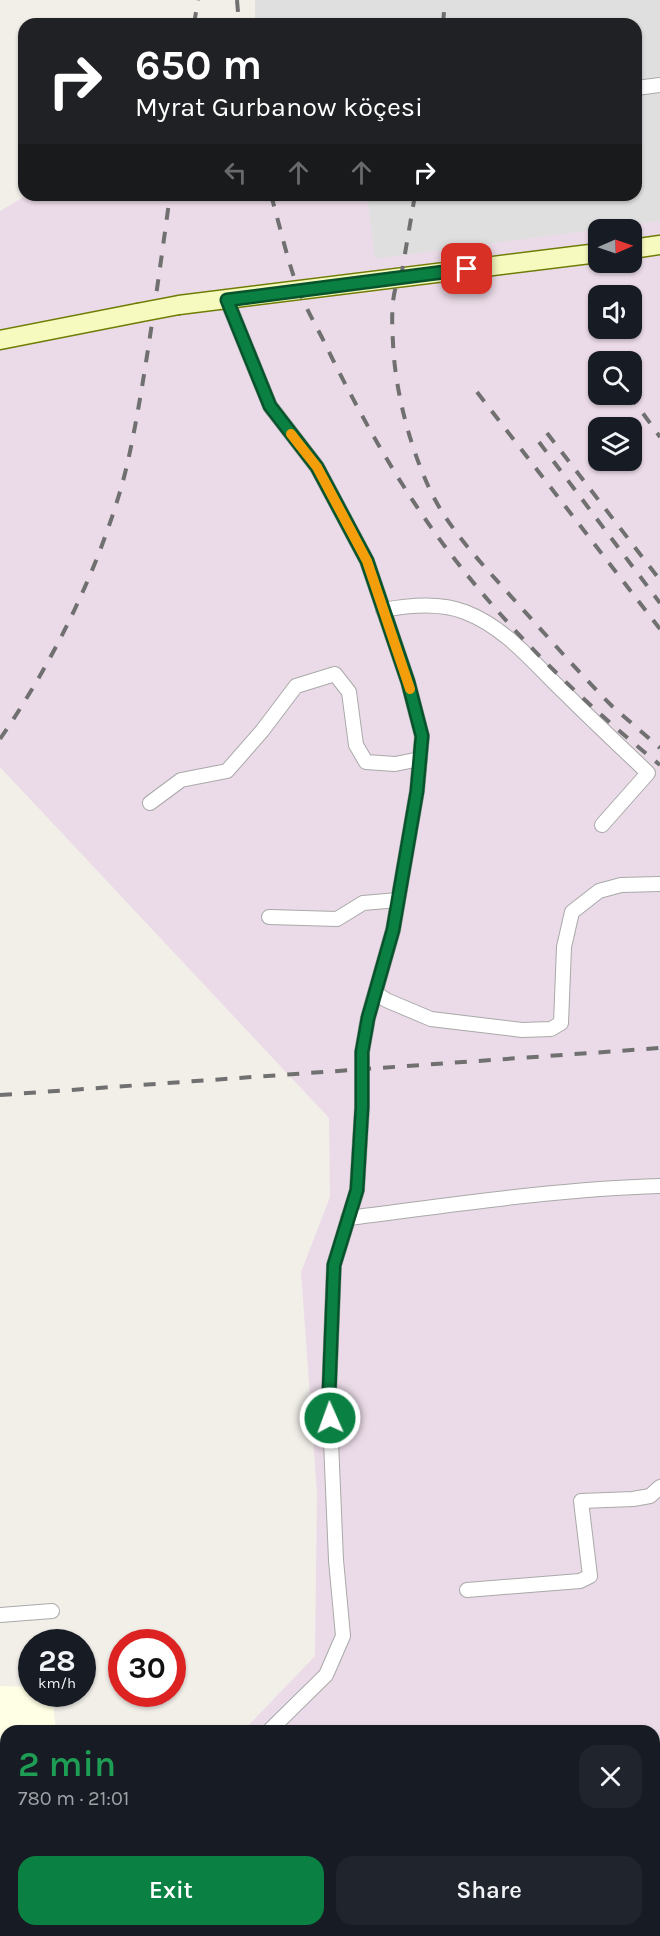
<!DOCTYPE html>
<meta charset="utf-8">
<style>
:root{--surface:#171b24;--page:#20242c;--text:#f1f3f6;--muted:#9ea1a6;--accent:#0b8043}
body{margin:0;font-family:Karla,sans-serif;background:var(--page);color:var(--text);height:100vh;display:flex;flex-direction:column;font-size:22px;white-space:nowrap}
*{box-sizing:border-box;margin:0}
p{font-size:20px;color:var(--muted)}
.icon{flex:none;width:33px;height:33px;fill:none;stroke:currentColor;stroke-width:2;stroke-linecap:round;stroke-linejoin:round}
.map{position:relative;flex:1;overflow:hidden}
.sheet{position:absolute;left:0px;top:1725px;width:660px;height:212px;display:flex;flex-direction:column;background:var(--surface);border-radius:18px 18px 0 0;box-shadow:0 2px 4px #0004}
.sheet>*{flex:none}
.banner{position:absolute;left:18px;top:18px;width:624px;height:183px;border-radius:18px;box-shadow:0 2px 4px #0004;background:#202124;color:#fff;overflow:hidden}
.needle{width:39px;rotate:88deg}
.buttons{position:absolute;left:588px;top:219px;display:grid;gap:12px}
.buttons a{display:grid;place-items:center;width:54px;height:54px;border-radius:12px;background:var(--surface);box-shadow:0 2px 4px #0004;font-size:30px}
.speed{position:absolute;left:18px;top:1629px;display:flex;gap:12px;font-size:30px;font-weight:700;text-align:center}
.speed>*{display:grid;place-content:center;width:78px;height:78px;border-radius:50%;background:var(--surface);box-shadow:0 2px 4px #0004;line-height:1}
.speed small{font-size:15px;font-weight:400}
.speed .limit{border:9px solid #d22;background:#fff;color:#111}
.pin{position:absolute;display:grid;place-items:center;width:51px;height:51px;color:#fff;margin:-26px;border-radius:12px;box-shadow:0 3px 9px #0006}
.me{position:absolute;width:66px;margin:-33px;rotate:358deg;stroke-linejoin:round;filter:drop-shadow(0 0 4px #0008)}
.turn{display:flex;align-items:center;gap:21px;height:126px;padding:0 18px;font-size:27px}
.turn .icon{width:78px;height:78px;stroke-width:2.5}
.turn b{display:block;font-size:42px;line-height:51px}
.lanes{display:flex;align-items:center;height:57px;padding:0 18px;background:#0003;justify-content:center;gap:30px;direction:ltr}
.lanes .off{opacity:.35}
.round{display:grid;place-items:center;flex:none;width:63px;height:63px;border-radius:18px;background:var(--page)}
.head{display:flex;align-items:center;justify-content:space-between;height:102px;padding:0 18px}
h1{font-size:36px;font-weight:600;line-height:45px;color:#1e9e55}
.primary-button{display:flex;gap:12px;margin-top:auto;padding:12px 18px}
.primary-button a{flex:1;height:69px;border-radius:18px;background:var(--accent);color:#fff;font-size:24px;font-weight:600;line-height:69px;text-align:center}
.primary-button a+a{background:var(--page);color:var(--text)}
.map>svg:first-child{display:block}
</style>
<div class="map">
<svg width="660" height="1936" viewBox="0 0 660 1936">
<rect width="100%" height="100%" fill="#f2efe9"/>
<path fill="#e0dfdf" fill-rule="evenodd" d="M255 0H660V723L297 195H636V24H255ZM598 230H632V262H598ZM598 296H632V328H598ZM598 362H632V394H598ZM598 428H632V460H598Z"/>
<path fill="#ebdbe8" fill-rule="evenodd" d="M27 195H367L375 259 660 221V1736L654 1738V1731H243L315 1656 317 1493 301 1272 330 1197 329 1118 0 767V211ZM598 230H632V262H598ZM598 296H632V328H598ZM598 362H632V394H598ZM598 428H632V460H598Z"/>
<polygon fill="#ffffe5" points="0,1686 31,1687 32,1694 52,1694 56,1731 6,1731 6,1930 53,1931 38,1936 0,1936"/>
<polygon fill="#eef0d5" points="660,1778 660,1927 656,1919 654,1894 654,1784"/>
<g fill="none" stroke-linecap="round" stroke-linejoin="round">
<g stroke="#a9a9a9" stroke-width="16">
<g id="street">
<polyline points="636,88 660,85"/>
<polyline points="227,300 270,406 317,467 367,561 408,682 422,736 417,791 393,930 368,1018 362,1052 362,1107 357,1190 334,1265 329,1394 336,1560 343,1636 326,1675 269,1731"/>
<path d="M383 610C409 605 440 602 465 612 507 628 536 666 568 696 594 722 621 747 648 773L602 825"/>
<polyline points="150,803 181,780 227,771 262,731 296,686 335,674 349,692 356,745 366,762 395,764 420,759"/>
<polyline points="269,917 337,919 363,903 398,900"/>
<polyline points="376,993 386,1000 431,1019 522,1030 551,1029 561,1023 564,947 572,912 599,891 621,885 660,884"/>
<path d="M348 1218C452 1205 556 1189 660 1186"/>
<polyline points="467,1590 580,1581 590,1576 581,1501 633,1499 650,1496 660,1487"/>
<polyline points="0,1615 52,1611"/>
<polyline points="644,1930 644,1936"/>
</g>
</g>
<g stroke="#707d05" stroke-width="21">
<g id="secondary">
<polyline points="632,249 660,245"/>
<polyline points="179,305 598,253"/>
<polyline points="0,340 137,313"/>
</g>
</g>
<g stroke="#a06b00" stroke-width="24">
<g id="primary">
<polyline points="654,1764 660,1762"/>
<polyline points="122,1936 139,1930"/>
</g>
</g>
<use href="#street" stroke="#fff" stroke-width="14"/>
<use href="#secondary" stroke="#f7fabf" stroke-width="18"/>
<use href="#primary" stroke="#fcd6a4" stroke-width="21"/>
<g stroke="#707070" stroke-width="4" stroke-dasharray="12 12" stroke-linecap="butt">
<polyline points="237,0 239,24"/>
<polyline points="194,24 198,0"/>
<polyline points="443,24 445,0"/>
<path d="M271 195C280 226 287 260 299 291 308 313 321 334 331 356 366 426 405 495 453 557 513 635 584 703 660 765"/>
<path d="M415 195 401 277C390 289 392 326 393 343 395 392 411 452 433 496 454 536 487 569 517 603 548 637 579 673 612 706 628 720 644 734 660 748"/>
<polyline points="477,392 660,629"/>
<polyline points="629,394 660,437"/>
<polyline points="547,433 660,580"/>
<polyline points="539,442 660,603"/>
<path d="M0 739C51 665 93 581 119 495 129 462 135 427 141 393 152 327 161 261 170 195"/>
<polyline points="0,1095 660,1048"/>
</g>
<g stroke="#707d05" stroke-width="21" stroke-linecap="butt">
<polyline id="secondary-bridge" points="137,313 179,305"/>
</g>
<use href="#secondary-bridge" stroke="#f7fabf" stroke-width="18"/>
</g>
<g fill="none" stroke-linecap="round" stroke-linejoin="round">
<g stroke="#07532c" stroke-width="15">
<polyline id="route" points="330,1418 329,1394 334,1265 357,1190 362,1107 362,1052 368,1018 393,930 417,791 422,736 408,682 367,561 317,467 270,406 227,300 467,269"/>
</g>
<use href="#route" stroke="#0b8043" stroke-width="10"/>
<polyline stroke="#f59e0b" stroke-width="10" points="291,434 317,467 367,561 410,689"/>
</g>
</svg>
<div class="buttons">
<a><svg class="needle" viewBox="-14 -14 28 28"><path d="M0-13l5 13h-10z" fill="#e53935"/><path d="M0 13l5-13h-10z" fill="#9ea1a6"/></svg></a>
<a><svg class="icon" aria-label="sound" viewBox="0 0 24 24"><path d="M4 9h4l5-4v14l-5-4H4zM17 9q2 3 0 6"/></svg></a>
<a><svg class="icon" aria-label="search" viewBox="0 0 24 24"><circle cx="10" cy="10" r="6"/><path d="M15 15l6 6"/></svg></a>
<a><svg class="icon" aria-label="layers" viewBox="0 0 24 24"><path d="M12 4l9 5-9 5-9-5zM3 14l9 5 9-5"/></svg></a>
</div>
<div class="speed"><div>28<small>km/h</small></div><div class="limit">30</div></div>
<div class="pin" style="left:467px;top:269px;background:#d93025"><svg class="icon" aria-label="arrive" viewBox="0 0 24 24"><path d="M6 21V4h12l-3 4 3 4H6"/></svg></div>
<svg class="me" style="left:330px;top:1418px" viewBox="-20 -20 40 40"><circle r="17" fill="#0b8043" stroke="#fff" stroke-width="3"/><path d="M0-11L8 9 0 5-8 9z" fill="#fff"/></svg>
<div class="banner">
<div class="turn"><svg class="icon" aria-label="right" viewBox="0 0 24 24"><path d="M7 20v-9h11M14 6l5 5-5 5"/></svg><div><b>650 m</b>Myrat Gurbanow köçesi</div></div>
<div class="lanes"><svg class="icon off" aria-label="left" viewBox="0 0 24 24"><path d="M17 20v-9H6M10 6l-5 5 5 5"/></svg><svg class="icon off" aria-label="ahead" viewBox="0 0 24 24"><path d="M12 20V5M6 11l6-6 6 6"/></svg><svg class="icon off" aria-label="ahead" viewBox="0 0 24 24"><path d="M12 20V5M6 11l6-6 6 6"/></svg><svg class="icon" aria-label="right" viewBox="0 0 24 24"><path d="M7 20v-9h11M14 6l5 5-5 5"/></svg></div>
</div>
<section class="sheet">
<div class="head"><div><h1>2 min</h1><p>780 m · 21:01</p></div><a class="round"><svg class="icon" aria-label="close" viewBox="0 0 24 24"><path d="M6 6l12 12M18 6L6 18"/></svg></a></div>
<div class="primary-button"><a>Exit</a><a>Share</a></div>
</section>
</div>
